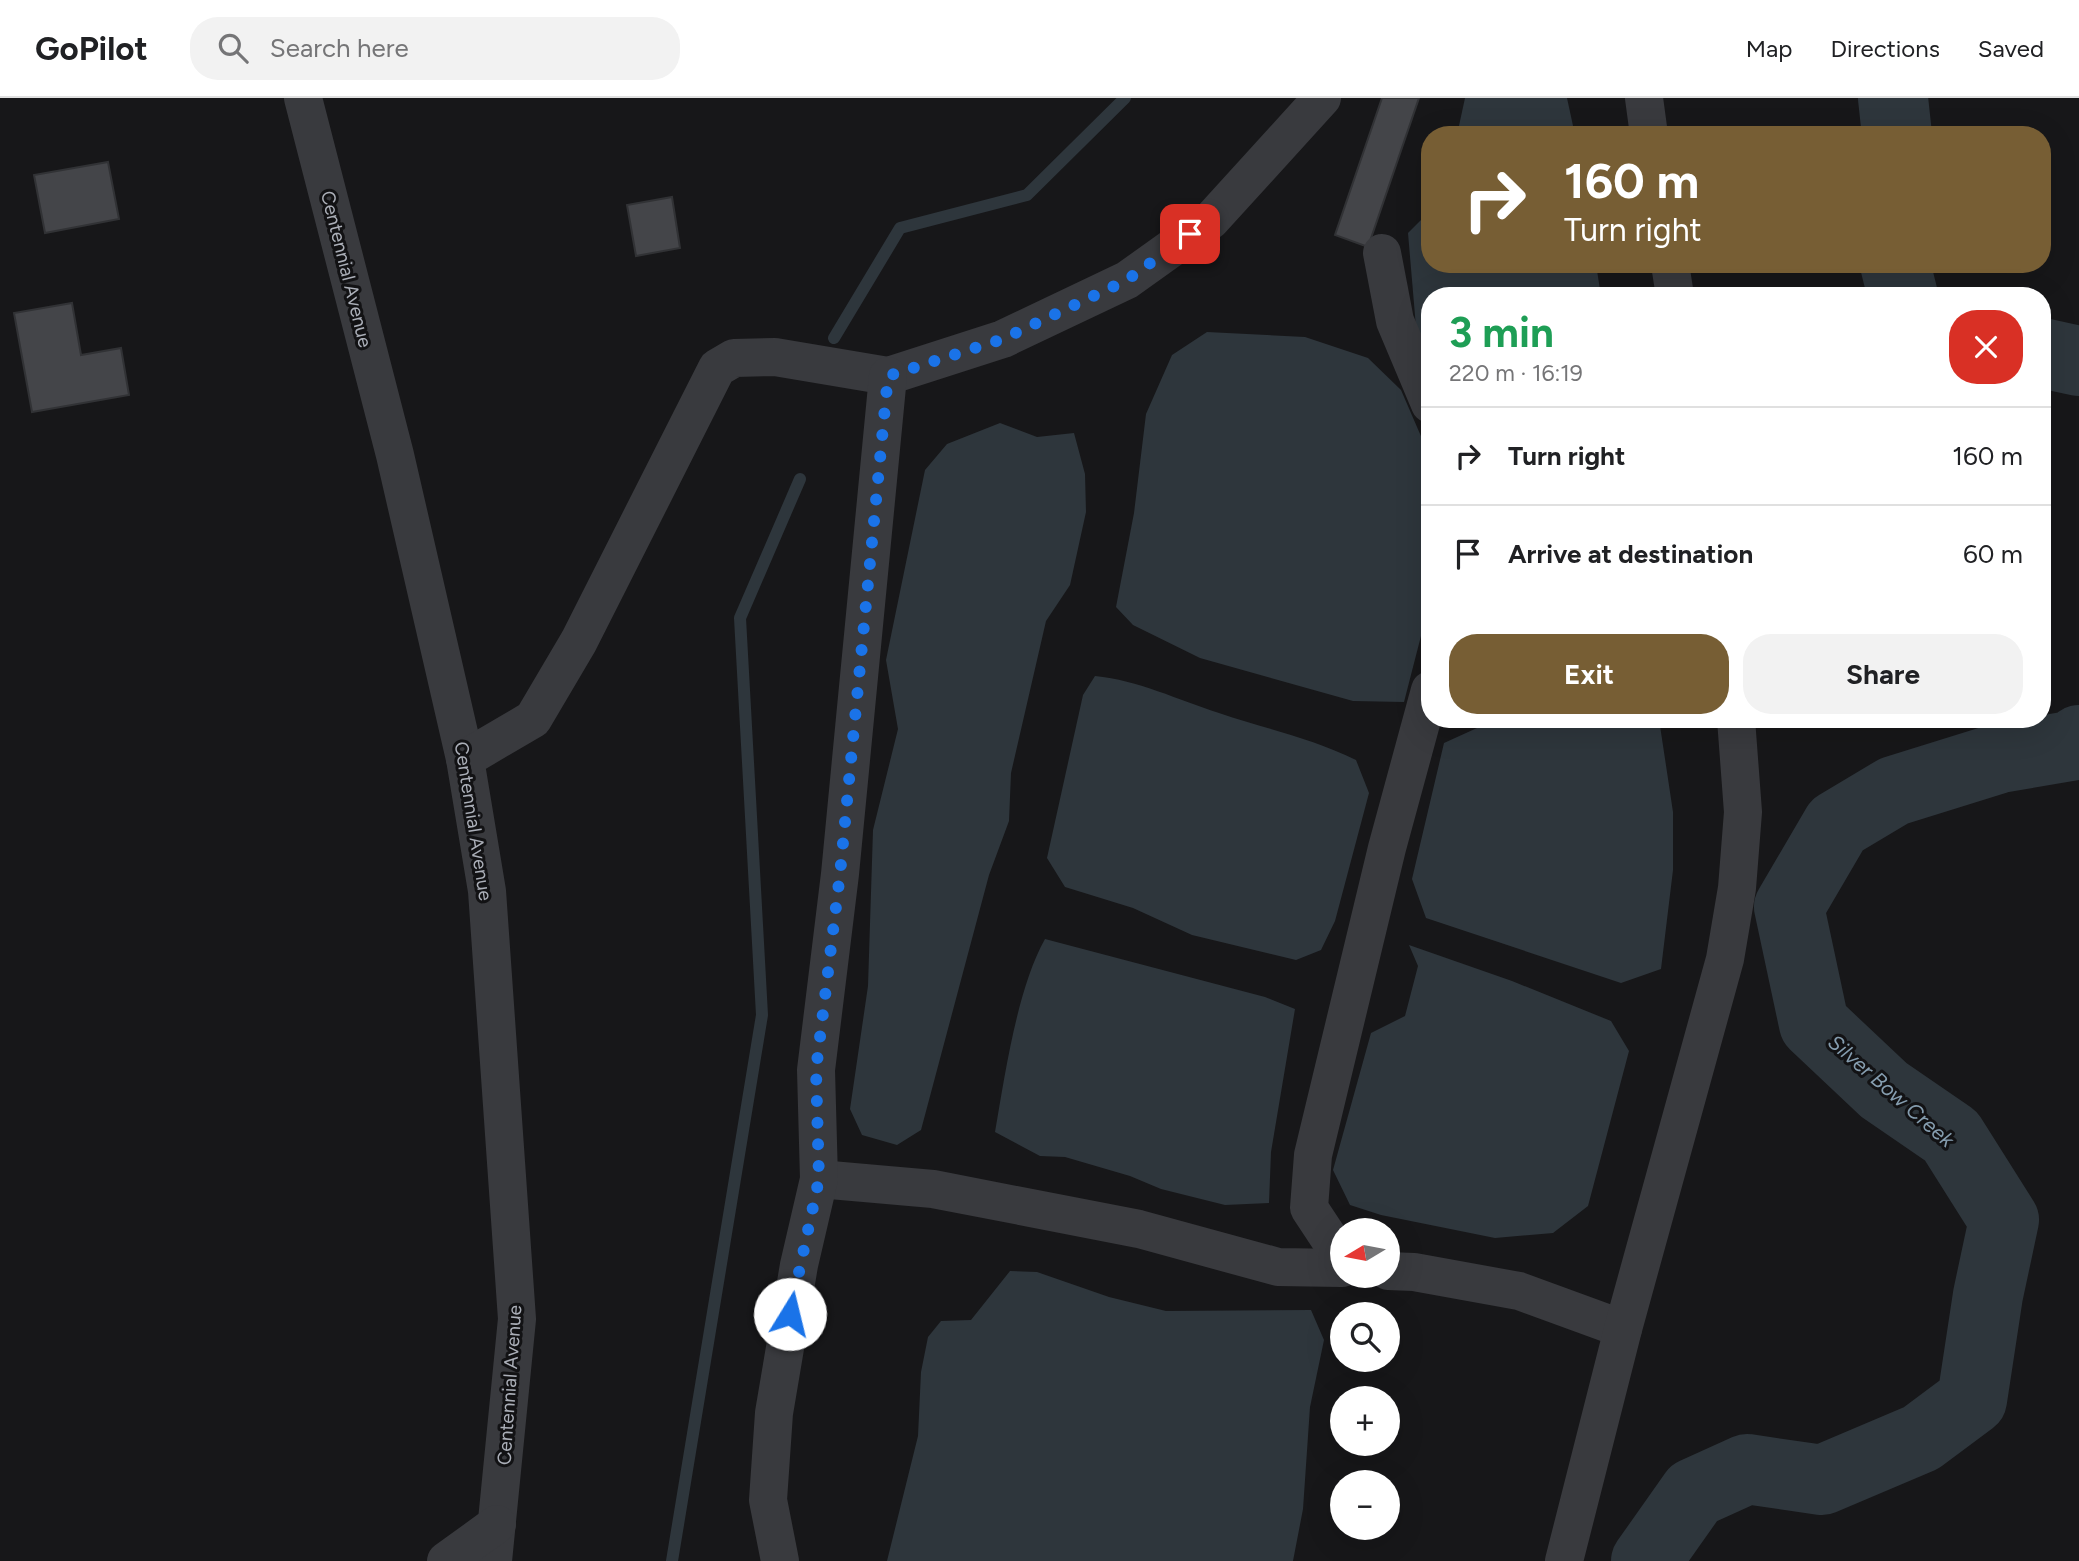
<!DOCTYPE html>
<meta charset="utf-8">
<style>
:root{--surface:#fff;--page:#f2f2f2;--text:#202124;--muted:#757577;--line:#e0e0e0;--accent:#775e34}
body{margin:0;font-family:Figtree,sans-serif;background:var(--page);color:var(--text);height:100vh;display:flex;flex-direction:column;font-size:26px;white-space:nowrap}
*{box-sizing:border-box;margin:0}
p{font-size:23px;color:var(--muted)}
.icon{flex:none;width:38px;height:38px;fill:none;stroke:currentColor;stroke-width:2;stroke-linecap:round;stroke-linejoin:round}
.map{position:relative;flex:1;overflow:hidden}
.side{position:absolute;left:1421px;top:189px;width:630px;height:441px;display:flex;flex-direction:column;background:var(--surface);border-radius:28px;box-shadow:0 7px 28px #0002}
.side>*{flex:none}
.top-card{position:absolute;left:1421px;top:28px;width:630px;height:147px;border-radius:28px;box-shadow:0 7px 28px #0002;background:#775e34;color:#fff;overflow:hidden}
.needle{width:46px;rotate:260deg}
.buttons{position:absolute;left:1330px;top:1120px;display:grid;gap:14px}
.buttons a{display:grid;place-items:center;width:70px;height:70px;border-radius:50%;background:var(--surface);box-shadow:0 7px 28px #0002;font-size:35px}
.pin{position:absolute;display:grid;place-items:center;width:60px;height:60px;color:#fff;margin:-30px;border-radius:14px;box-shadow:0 4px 10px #0006}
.me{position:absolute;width:77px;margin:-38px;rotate:9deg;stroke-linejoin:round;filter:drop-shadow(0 0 5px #0008)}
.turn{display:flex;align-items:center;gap:24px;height:147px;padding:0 28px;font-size:32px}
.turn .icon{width:91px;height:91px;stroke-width:2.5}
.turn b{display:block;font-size:49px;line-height:60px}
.round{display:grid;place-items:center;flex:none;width:74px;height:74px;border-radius:28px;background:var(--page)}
.overview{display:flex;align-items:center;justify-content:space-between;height:119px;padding:0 28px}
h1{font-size:42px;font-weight:700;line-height:52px;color:#1e9e55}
.button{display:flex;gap:14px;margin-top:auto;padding:14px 28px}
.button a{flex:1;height:80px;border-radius:28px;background:var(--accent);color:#fff;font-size:28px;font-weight:700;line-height:80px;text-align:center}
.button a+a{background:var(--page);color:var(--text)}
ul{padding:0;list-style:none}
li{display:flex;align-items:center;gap:21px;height:98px;padding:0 28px;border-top:2px solid var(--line)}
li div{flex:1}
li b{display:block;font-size:26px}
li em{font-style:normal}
header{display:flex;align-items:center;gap:42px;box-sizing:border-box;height:98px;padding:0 35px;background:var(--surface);border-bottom:2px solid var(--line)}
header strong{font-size:33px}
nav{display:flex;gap:38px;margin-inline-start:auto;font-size:24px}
.search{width:490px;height:63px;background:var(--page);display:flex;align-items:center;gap:18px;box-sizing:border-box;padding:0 24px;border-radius:28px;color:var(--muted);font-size:26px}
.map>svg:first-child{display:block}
</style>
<header>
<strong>GoPilot</strong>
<div class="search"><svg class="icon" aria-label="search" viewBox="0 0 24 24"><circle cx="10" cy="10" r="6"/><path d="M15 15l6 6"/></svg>Search here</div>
<nav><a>Map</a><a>Directions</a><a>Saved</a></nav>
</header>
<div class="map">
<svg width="2079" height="1463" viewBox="0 0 2079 1463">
<rect width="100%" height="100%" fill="#171719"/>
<g fill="#2e363c">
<polygon points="1465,0 1567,0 1575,37 1457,37"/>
<polygon points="1430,113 1430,166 1596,166 1601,198 1430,198 1430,255 1416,229 1408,135"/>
<polygon points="1207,234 1305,239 1368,260 1401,292 1430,359 1430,503 1404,604 1353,603 1200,560 1133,527 1116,509 1134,415 1146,316 1172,257"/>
<polygon points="1000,325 1037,339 1074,335 1085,376 1086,414 1070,487 1046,523 1011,675 1009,723 989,777 921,1032 897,1047 862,1037 850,1011 868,888 873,732 898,631 886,562 925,372 947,346"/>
<path d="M1095 578C1138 582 1178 602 1219 615 1266 631 1311 640 1356 662L1369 695 1335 823 1321 852 1296 862 1192 837 1133 810 1065 789 1047 760 1083 597Z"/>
<polygon points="1479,621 1659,621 1673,714 1673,772 1661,871 1621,885 1426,820 1412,781 1444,645 1477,630"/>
<path d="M1045 841 1265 899 1295 911 1271 1054 1269 1105 1225 1107 1161 1091 1130 1078 1065 1059 1040 1058 995 1034C1005 977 1017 891 1045 841Z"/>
<polygon points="1409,847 1512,883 1611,923 1629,953 1588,1108 1553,1135 1495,1140 1381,1117 1350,1107 1333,1072 1371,935 1405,918 1418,868"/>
<polygon points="1010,1173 1037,1174 1109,1199 1166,1213 1311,1212 1324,1242 1310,1309 1303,1411 1293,1463 887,1463 918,1338 921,1274 928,1239 941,1223 971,1222"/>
</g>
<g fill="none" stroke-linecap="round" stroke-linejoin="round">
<g stroke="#2e363c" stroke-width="12">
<polyline points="834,240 900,130 1027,97 1125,0"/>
<polyline points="672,1463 762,917 740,520 800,381"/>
</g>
<g stroke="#2e363c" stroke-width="70">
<polyline points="1893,0 1897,37"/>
<polyline points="1895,166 1903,198"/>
<polyline points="2042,255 2079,263"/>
<polyline points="1646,1463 1694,1395 1747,1371 1822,1382 1921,1340 1972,1302 1988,1197 2004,1122 1951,1038 1884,992 1814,926 1789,809 1837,727 1894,693 2000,660 2076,647 2079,642"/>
</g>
</g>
<g fill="#444549" stroke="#313235" stroke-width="2">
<polygon points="1382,0 1419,0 1368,149 1335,137"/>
<polygon points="108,64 119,121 45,135 34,77"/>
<polygon points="672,99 680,150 636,158 627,107"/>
<polygon points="72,205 81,257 121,250 129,297 32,314 14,215"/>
</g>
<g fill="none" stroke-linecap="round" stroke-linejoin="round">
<g stroke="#393a3e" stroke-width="38">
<polyline points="303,0 395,357 465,661 487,793 517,1221 493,1463"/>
<polyline points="1644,0 1649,37"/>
<polyline points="1382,155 1395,223 1430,306"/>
<polyline points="1670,166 1675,198"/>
<polyline points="465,661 533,621 579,543 717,270 734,260 775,259 888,278 1003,241 1127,182 1211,122 1322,0"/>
<polyline points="819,1081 933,1091 1139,1131 1278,1169 1342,1170"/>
<polyline points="1342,1160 1309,1110 1313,1057 1387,750 1430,592"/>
<polyline points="1388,1173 1414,1174 1519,1193 1623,1231"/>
<polyline points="446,1463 497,1426"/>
<polyline points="780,1463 768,1402 774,1315 799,1167 819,1081 816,972 840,776 888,278"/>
<polyline points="1564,1463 1623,1231 1725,861 1737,790 1743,714 1736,621"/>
</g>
</g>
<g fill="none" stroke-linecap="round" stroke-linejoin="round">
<polyline stroke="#1a73e8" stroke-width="12" stroke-dasharray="0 21.6" points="790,1216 819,1081 816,972 840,776 888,278 1003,241 1127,182 1190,136"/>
</g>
<g text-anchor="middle" stroke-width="6" stroke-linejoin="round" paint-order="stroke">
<g font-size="19" fill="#abafb8" stroke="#121214">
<text transform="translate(347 171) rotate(76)" y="7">Centennial Avenue</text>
<text transform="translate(474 723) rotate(81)" y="7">Centennial Avenue</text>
<text transform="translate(509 1287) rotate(-86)" y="7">Centennial Avenue</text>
</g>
<g font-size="21" font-style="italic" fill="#859daf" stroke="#121214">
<text transform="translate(1891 993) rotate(41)" y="7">Silver Bow Creek</text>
</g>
</g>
</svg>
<div class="buttons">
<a><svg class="needle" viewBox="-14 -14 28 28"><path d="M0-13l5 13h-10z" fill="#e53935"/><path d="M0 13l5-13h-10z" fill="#757577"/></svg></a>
<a><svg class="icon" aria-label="search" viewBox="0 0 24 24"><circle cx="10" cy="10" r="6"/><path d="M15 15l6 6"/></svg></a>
<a>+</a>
<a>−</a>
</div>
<div class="pin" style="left:1190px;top:136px;background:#d93025"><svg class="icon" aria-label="arrive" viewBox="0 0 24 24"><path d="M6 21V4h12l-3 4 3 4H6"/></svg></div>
<svg class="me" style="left:790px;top:1216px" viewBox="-20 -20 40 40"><circle r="19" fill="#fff"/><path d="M0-13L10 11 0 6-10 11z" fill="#1a73e8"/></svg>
<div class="top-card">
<div class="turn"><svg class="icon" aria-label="right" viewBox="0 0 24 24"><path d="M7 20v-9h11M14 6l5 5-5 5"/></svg><div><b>160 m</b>Turn right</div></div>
</div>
<section class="side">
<div class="overview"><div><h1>3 min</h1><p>220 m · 16:19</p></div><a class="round" style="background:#d93025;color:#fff"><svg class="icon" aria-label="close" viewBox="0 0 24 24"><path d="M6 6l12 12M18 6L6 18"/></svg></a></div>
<ul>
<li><svg class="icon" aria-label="right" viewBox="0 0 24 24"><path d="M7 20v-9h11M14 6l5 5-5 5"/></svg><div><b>Turn right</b></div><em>160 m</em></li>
<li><svg class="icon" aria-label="arrive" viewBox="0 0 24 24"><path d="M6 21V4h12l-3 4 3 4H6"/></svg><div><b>Arrive at destination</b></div><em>60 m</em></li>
</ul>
<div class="button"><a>Exit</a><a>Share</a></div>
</section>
</div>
